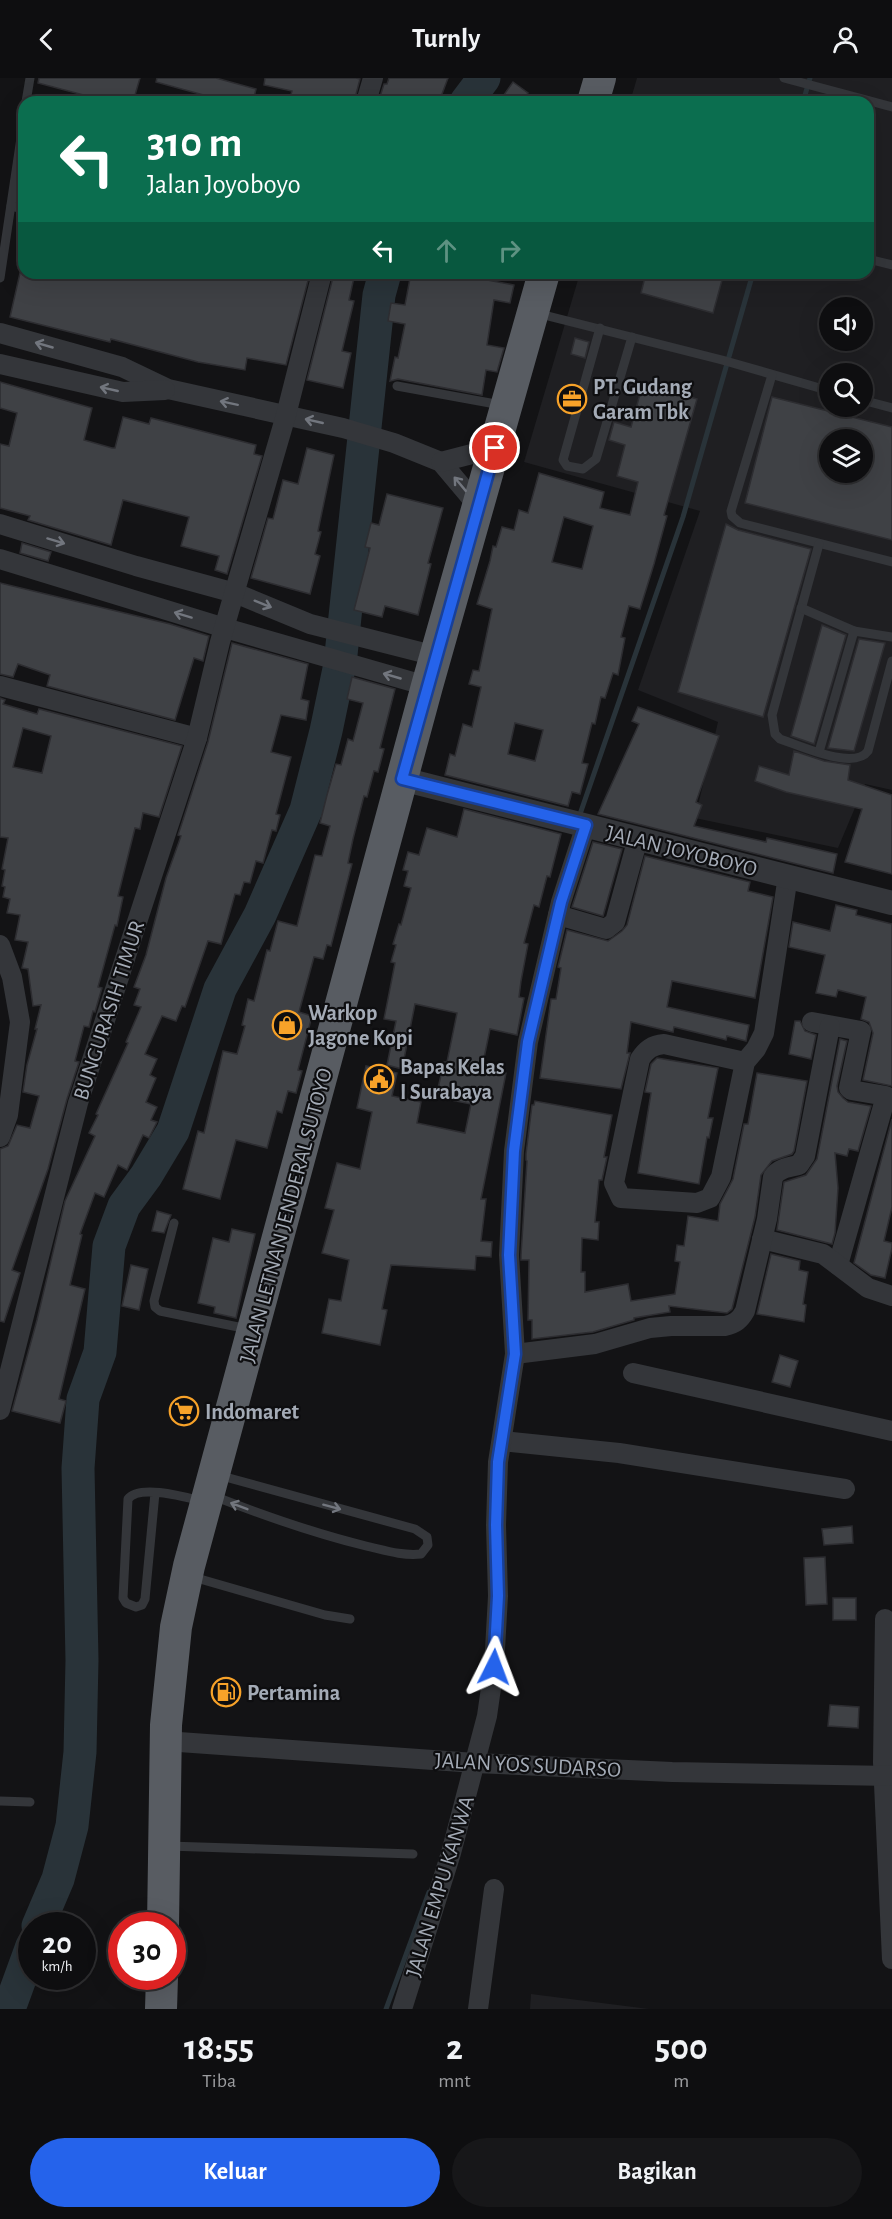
<!DOCTYPE html>
<html lang="id">
<style>
:root{--surface:#0e0e10;--page:#171719;--text:#f1f3f6;--muted:#9b9c9f;--line:#2e2e30;--accent:#2563eb}
body{margin:0;font-family:"Alegreya Sans",sans-serif;background:var(--page);color:var(--text);height:100vh;display:flex;flex-direction:column;font-size:22px;white-space:nowrap}
*{box-sizing:border-box;margin:0}
p{font-size:20px;color:var(--muted)}
.icon{flex:none;width:33px;height:33px;fill:none;stroke:currentColor;stroke-width:2;stroke-linecap:round;stroke-linejoin:round}
.map{position:relative;height:1931px;overflow:hidden}
.details{display:flex;flex-direction:column;background:var(--surface);flex:1}
.details>*{flex:none}
.banner{position:absolute;left:18px;top:18px;width:856px;height:183px;border-radius:18px;box-shadow:0 6px 24px #0002,0 0 0 2px var(--line);background:#0b6e4f;color:#fff;overflow:hidden}
.controls{position:absolute;left:819px;top:219px;display:grid;gap:12px}
.controls a{display:grid;place-items:center;width:54px;height:54px;border-radius:50%;background:var(--surface);box-shadow:0 6px 24px #0002,0 0 0 2px var(--line);font-size:30px}
.speed{position:absolute;left:18px;top:1834px;display:flex;gap:12px;font-size:30px;font-weight:700;text-align:center}
.speed>*{display:grid;place-content:center;width:78px;height:78px;border-radius:50%;background:var(--surface);box-shadow:0 6px 24px #0002,0 0 0 2px var(--line);line-height:1}
.speed small{font-size:15px;font-weight:400}
.speed .limit{border:9px solid #d22;background:#fff;color:#111}
.pin{position:absolute;display:grid;place-items:center;width:51px;height:51px;color:#fff;margin:-26px;border:3px solid #fff;border-radius:50%;box-shadow:0 2px 6px #0007}
.me{position:absolute;width:66px;margin:-33px;rotate:3deg;stroke-linejoin:round;filter:drop-shadow(0 0 4px #0008)}
.turn{display:flex;align-items:center;gap:21px;height:126px;padding:0 30px;font-size:27px}
.turn .icon{width:78px;height:78px;stroke-width:2.5}
.turn b{display:block;font-size:42px;line-height:51px}
.lanes{display:flex;align-items:center;height:57px;padding:0 30px;background:#0003;justify-content:center;gap:30px;direction:ltr}
.lanes .off{opacity:.35}
.eta{display:flex;justify-content:space-evenly;align-items:center;height:102px;text-align:center}
.eta b{font-size:36px;font-weight:600;line-height:42px}
.action{display:flex;gap:12px;margin-top:auto;padding:12px 30px}
.action a{flex:1;height:69px;border-radius:36px;background:var(--accent);color:#fff;font-size:24px;font-weight:600;line-height:69px;text-align:center}
.action a+a{background:var(--page);color:var(--text)}
header{display:flex;justify-content:space-between;align-items:center;height:78px;padding:0 30px;background:var(--surface);font-size:27px;font-weight:600}
.map>svg:first-child{display:block}
</style>
<header><svg class="icon" aria-label="back" viewBox="0 0 24 24"><path d="M15 5l-7 7 7 7"/></svg>Turnly<svg class="icon" aria-label="person" viewBox="0 0 24 24"><circle cx="12" cy="8" r="4"/><path d="M4 21q1-7 8-7t8 7"/></svg></header>
<div class="map">
<svg width="892" height="1931" viewBox="0 0 892 1931">
<rect width="100%" height="100%" fill="#131315"/>
<g fill="#1f1f22" fill-rule="evenodd">
<path d="M637 0H892V712L865 706 838 770 695 740 718 644 638 612 700 433 524 384 580 195H868V24H630ZM830 230H862V262H830ZM830 296H862V328H830ZM830 362H862V394H830Z"/>
<polygon points="531,1916 649,1931 530,1931"/>
</g>
<g fill="none" stroke-linecap="round" stroke-linejoin="round">
<g stroke="#293339" stroke-width="5">
<polyline points="803,24 810,0"/>
<polyline points="579,739 683,439 753,195"/>
<polyline points="386,1931 429,1814"/>
</g>
<g stroke="#293339" stroke-width="33">
<polyline points="466,24 484,0"/>
<polyline points="38,1848 58,1801 72,1748 80,1674 82,1582 78,1390 83,1321 100,1274 109,1168 124,1128 146,1098 173,1053 220,911 260,837 306,732 326,653 340,586 379,217 385,195"/>
<polyline points="9,1931 32,1868"/>
</g>
</g>
<g fill="#3f4145" stroke="#2d2d31" stroke-width="1.5" fill-rule="evenodd">
<polygon points="39,0 140,0 133,24 110,24 38,5"/>
<polygon points="157,0 216,0 256,11 253,24 229,24 156,4"/>
<polygon points="265,0 356,0 360,1 354,24 289,24 292,13 264,7"/>
<polygon points="389,0 448,0 439,24 386,24 379,22 384,6 387,6"/>
<polygon points="513,4 528,15 522,24 499,24"/>
<polygon points="20,195 199,195 217,200 218,195 241,199 242,195 310,195 286,287 247,280 245,292 198,284 111,261 110,264 10,239"/>
<polygon points="334,195 355,195 349,222 354,223 342,273 351,275 343,310 307,302"/>
<polygon points="411,195 440,195 455,198 455,196 514,207 510,225 494,222 487,267 504,270 497,294 486,292 482,317 398,301 390,303 395,279 398,280 405,246 388,243 391,225 405,227"/>
<polygon points="646,195 724,195 713,235 641,215"/>
<polygon points="575,260 589,264 585,280 571,276"/>
<polygon points="0,304 92,330 84,362 112,370 115,370 123,339 149,346 151,340 256,367 254,376 262,378 227,496 215,492 219,478 181,468 189,439 123,422 111,467 28,442 30,438 0,430 0,366 9,368 17,335 0,330"/>
<path d="M643 305 697 321 664 437 667 438 654 486 640 531 629 528 621 559 625 560 618 597 613 595 605 620 601 619 595 646 592 645 582 685 588 686 580 716 572 714 568 728 445 697 450 676 455 678 463 646 472 649 481 609 469 606 473 592 479 593 492 531 477 526 490 483 493 468 496 469 502 449 514 452 519 432 528 435 539 395 604 414 600 430 630 437 638 404 617 398 625 367 609 362 614 344 631 349ZM564 439 593 448 582 491 552 484ZM515 645 543 652 535 683 508 676Z"/>
<path d="M772 319 892 349V462L745 425ZM830 362H862V394H830Z"/>
<polygon points="307,370 334,377 318,453 321,454 315,476 320,478 310,516 251,500 268,440 273,441 283,402 298,406"/>
<polygon points="387,416 443,430 428,485 431,486 418,537 385,528 382,539 354,532 370,470 365,469 371,445 379,447"/>
<polygon points="726,446 738,452 811,471 763,639 678,614"/>
<polygon points="22,465 51,474 48,483 20,475"/>
<polygon points="0,505 170,546 209,558 203,583 194,580 175,642 47,608 50,597 18,586 13,599 0,596"/>
<polygon points="822,547 846,557 814,666 791,658"/>
<polygon points="859,561 885,565 854,673 828,670"/>
<polygon points="232,565 308,586 301,621 309,623 306,642 281,637 271,674 291,679 276,736 280,737 276,753 272,752 263,785 256,783 250,805 244,804 240,817 235,816 221,866 208,863 185,929 182,928 176,943 162,938 145,976 157,981 150,997 156,1000 146,1024 157,1029 151,1042 157,1044 149,1060 143,1057 127,1092 118,1087 104,1119 95,1115 80,1156 82,1157 70,1207 85,1211 59,1321 66,1323 60,1345 12,1333 37,1242 65,1123 95,1058 89,1055 98,1037 96,1036 128,965 126,964 141,929 134,927 140,911 134,909 146,877 166,800 181,758 178,757 182,745 208,664"/>
<polygon points="352,599 395,611 380,670 384,671 378,694 374,693 367,719 364,718 353,761 348,785 352,786 331,868 327,867 323,881 314,879 299,934 312,938 298,992 302,993 296,1015 288,1013 282,1035 277,1033 267,1070 236,1062 220,1121 183,1111 198,1053 204,1055 223,973 237,976 245,948 242,947 248,921 254,923 267,872 270,873 278,843 297,848 315,777 322,778 330,748 320,745 327,717 336,686 341,687 348,661 353,663 363,625 347,621"/>
<path d="M0 620 5 622 3 626 37 636 39 631 182 668 159 739 143 735 140 751 135 750 118 818 123 819 117 848 115 847 98 909 102 910 99 920 95 934 93 933 89 949 84 948 75 983 79 984 67 1021 48 1091 12 1192 20 1195 4 1244 0 1243V1071L8 1068 17 1047 30 1050 39 1018 23 1014 27 987 37 951H35L41 927 33 928 28 891 22 890 28 864 15 862 20 837 7 835 10 821 3 819 5 809 2 808 5 792 2 791 8 760 0 759ZM23 650 51 658 42 695 13 689Z"/>
<polygon points="638,629 719,658 696,724 702,727 694,748 766,764 767,760 837,776 833,795 598,736 639,646 632,643"/>
<polygon points="794,673 824,683 850,687 848,702 892,717 892,796 845,784 862,731 786,714 755,703 759,688 789,697"/>
<polygon points="464,731 561,756 550,799 547,798 539,829 534,827 524,865 528,866 521,903 519,919 524,920 517,957 490,951 482,990 506,995 481,1121 486,1121 481,1163 492,1164 491,1179 476,1178 475,1192 391,1187 382,1231 387,1232 380,1267 322,1255 329,1221 341,1223 349,1182 322,1175 334,1132 325,1130 337,1085 360,1091 372,1034 357,1030 366,988 397,995 392,1018 421,1024 417,1045 465,1055 471,1026 436,1019 444,984 447,984 457,935 415,926 402,991 387,987 396,943 384,941 395,885 391,884 396,867 393,866 399,846 401,847 411,810 404,808 408,793 403,792 408,774 419,777 427,750 457,759"/>
<polygon points="593,764 622,771 603,838 572,829"/>
<polygon points="645,778 750,804 748,813 773,819 755,920 672,903 667,929 749,947 746,963 727,958 726,962 723,961 674,949 673,954 631,944 627,975 630,975 621,1011 540,1000 551,921 556,921 561,890 558,889 567,852 608,863 622,853 627,847"/>
<polygon points="836,827 857,832 856,837 892,846 892,1008 863,1002 873,955 869,944 861,941 866,919 838,912 836,919 816,915 825,877 789,869 793,844 830,853"/>
<polygon points="795,943 800,943 805,953 816,957 811,981 789,976"/>
<polygon points="840,961 847,963 837,1008 838,1014 843,1020 848,1024 871,1028 858,1073 849,1071 847,1078 835,1075 838,1110 835,1155 832,1166 777,1152 784,1104 806,1097 817,1081"/>
<polygon points="657,980 718,990 708,1040 713,1040 709,1060 707,1059 699,1106 638,1095 651,1015 645,1014 651,986"/>
<polygon points="757,995 807,1003 794,1073 792,1076 772,1083 761,1097 755,1139 732,1231 727,1235 669,1228 670,1234 634,1240 634,1242 593,1254 532,1261 532,1242 528,1242 529,1182 521,1182 521,1177 527,1083 526,1082 526,1076 532,1027 534,1027 535,1023 612,1037 604,1079 607,1079 602,1102 599,1102 595,1144 599,1144 598,1162 582,1160 581,1194 585,1194 585,1214 628,1206 631,1223 675,1216 680,1184 675,1183 677,1167 684,1168 688,1138 718,1143 720,1126 733,1101 744,1046 748,1046"/>
<polygon points="892,1041 892,1129 884,1163 892,1165 892,1170 885,1200 871,1197 854,1185"/>
<polygon points="157,1133 171,1137 164,1155 152,1153"/>
<polygon points="232,1151 255,1156 236,1240 214,1235 215,1229 198,1225 213,1160 229,1164"/>
<polygon points="771,1176 800,1183 799,1192 808,1194 803,1226 806,1227 804,1244 757,1236"/>
<polygon points="131,1187 148,1191 139,1232 122,1228"/>
<polygon points="780,1277 798,1283 790,1309 772,1304"/>
<polygon points="852,1448 853,1465 824,1467 822,1451"/>
<polygon points="825,1479 827,1526 806,1527 804,1480"/>
<rect x="833" y="1520" width="23" height="22"/>
<polygon points="830,1627 859,1629 858,1650 828,1648"/>
</g>
<g fill="none" stroke-linecap="round" stroke-linejoin="round">
<g stroke="#34363a" stroke-width="9">
<polyline points="784,0 892,29"/>
<polyline points="26,24 30,0"/>
<polyline points="11,128 24,131"/>
<polyline points="868,181 892,187"/>
<polyline points="0,200 24,40"/>
<polyline points="536,235 722,282 830,313"/>
<polyline points="600,250 563,382 567,388 583,391 596,381 632,259"/>
<polyline points="772,297 731,433 732,438 740,445 892,484"/>
<polyline points="397,308 501,327"/>
<polyline points="862,322 892,330"/>
<path d="M819 466 772 637 775 656 780 661C799 667 854 693 868 673L892 583"/>
<polyline points="801,530 854,553"/>
<polyline points="819,674 854,553 892,559"/>
<polyline points="174,1145 154,1223 155,1229 160,1233 248,1251"/>
<path d="M155 1415 145 1521 142 1527 136 1529 126 1525 123 1520 128 1421C139 1406 185 1419 201 1423"/>
<path d="M211 1417C262 1437 313 1455 366 1468 384 1472 402 1478 421 1476L428 1467 427 1459 415 1451 218 1397"/>
<polyline points="193,1499 325,1537 350,1541"/>
<polyline points="0,1723 30,1724"/>
<polyline points="168,1768 413,1776"/>
</g>
<g stroke="#34363a" stroke-width="20">
<polyline points="366,24 373,0"/>
<polyline points="0,255 122,289 168,311 343,350 394,365 441,384 478,428"/>
<polyline points="0,286 123,314 165,312"/>
<polyline points="441,384 495,370"/>
<polyline points="0,446 136,488 235,515 310,546 436,578"/>
<polyline points="0,481 225,550 427,608"/>
<polyline points="0,608 197,660"/>
<polyline points="558,837 606,851 615,844 638,760"/>
<polyline points="0,867 12,899 20,944 8,1037 0,1059"/>
<polyline points="812,944 861,953 849,1010 851,1012 886,1018 838,1187"/>
<path d="M745 984 721 1099 710 1120 697 1125 621 1120 614 1105 640 981C646 972 652 967 664 966L745 984 756 971 764 955 788 798"/>
<polyline points="762,1161 823,1176 868,1210 892,1218"/>
<path d="M515 1276 595 1266 650 1250 671 1248H725C735 1246 740 1242 745 1233L767 1141 773 1099C779 1090 789 1089 799 1087L805 1078 830 948"/>
<polyline points="633,1295 892,1353"/>
<polyline points="0,1332 78,1025 197,660 220,564 286,337 322,195"/>
<polyline points="502,1363 619,1375 845,1411"/>
<polyline points="885,1541 883,1684 892,1881"/>
<polyline points="165,1663 475,1685 672,1694 892,1698"/>
<polyline points="402,1931 451,1775 487,1638 494,1589 498,1518 496,1447 498,1384 515,1276 509,1177 514,1073 528,964 561,824 586,747"/>
<polyline points="478,1931 494,1811"/>
</g>
<polyline stroke="#34363a" stroke-width="24" points="402,701 892,825"/>
<g stroke="#585c62" stroke-width="32">
<polyline points="593,24 600,0"/>
<polyline points="163,1848 166,1647 176,1549 189,1488 427,608 544,195"/>
<polyline points="161,1931 162,1899"/>
</g>
</g>
<defs><path id="oneway-shaft" d="M-6 0H5M1.5-3L5.5 0L1.5 3" fill="none" stroke-width="1.6" stroke-linecap="round" stroke-linejoin="round" transform="scale(1.5)"/></defs>
<g stroke="#72767e">
<use href="#oneway-shaft" transform="translate(44 267) rotate(-164)"/>
<use href="#oneway-shaft" transform="translate(109 311) rotate(-167)"/>
<use href="#oneway-shaft" transform="translate(229 325) rotate(-168)"/>
<use href="#oneway-shaft" transform="translate(314 343) rotate(-167)"/>
<use href="#oneway-shaft" transform="translate(460 406) rotate(-130)"/>
<use href="#oneway-shaft" transform="translate(56 463) rotate(17)"/>
<use href="#oneway-shaft" transform="translate(263 526) rotate(22)"/>
<use href="#oneway-shaft" transform="translate(183 537) rotate(-163)"/>
<use href="#oneway-shaft" transform="translate(392 598) rotate(-164)"/>
<use href="#oneway-shaft" transform="translate(239 1428) rotate(-159)"/>
<use href="#oneway-shaft" transform="translate(332 1429) rotate(15)"/>
</g>
<g fill="none" stroke-linecap="round" stroke-linejoin="round">
<g stroke="#184099" stroke-width="15">
<polyline id="route" points="494,1589 498,1518 496,1447 498,1384 515,1276 509,1177 514,1073 528,964 561,824 586,747 402,701 495,370"/>
</g>
<use href="#route" stroke="#2563eb" stroke-width="10"/>
</g>
<defs>
<g id="office-ring" transform="scale(1.5)"><circle r="9.5" fill="#0e0e10" stroke="#f7a229" stroke-width="1.5"/><path d="M-6-3h4V-5.5h4V-3h4V5H-6ZM-1-4.5V-3h2v-1.5ZM-6 0V1H6V0Z" fill="#f7a229"/></g>
<g id="shop-ring" transform="scale(1.5)"><circle r="9.5" fill="#0e0e10" stroke="#f7a229" stroke-width="1.5"/><path d="M-5-2.5h2.3a2.7 3.5 0 0 1 5.4 0H5L5.5 6h-11ZM-1.5-2.5h3a1.5 2.3 0 0 0-3 0Z" fill="#f7a229"/></g>
<g id="civic-ring" transform="scale(1.5)"><circle r="9.5" fill="#0e0e10" stroke="#f7a229" stroke-width="1.5"/><path d="M-.6-6.5H3V-4.5H.6V-3L4-1V1h2V6H-6V1h2V-1L-.6-3ZM-1.2 2.5V6h2.4V2.5Z" fill="#f7a229"/></g>
<g id="supermarket-ring" transform="scale(1.5)"><circle r="9.5" fill="#0e0e10" stroke="#f7a229" stroke-width="1.5"/><path d="M-6-5.5h2.5l.6 2H6L4.5 2H-2.5L-4.4-4H-6ZM-1.5 3.2a1.3 1.3 0 1 0 .1 0ZM3 3.2a1.3 1.3 0 1 0 .1 0Z" fill="#f7a229"/></g>
<g id="fuel-ring" transform="scale(1.5)"><circle r="9.5" fill="#0e0e10" stroke="#f7a229" stroke-width="1.5"/><path d="M-5.5-6h7V0h2V4h1.3V-2.5L3-4.5l.8-.8L6-3V5H2.5V1h-1V6h-7ZM-4.2-4.7v3.2H.2V-4.7Z" fill="#f7a229"/></g>
</defs>
<g fill-rule="evenodd">
<use href="#office-ring" x="572" y="321"/>
<use href="#shop-ring" x="287" y="947"/>
<use href="#civic-ring" x="379" y="1001"/>
<use href="#supermarket-ring" x="184" y="1333"/>
<use href="#fuel-ring" x="226" y="1614"/>
</g>
<g text-anchor="middle" stroke-width="4.5" stroke-linejoin="round" paint-order="stroke">
<g font-size="22" font-weight="bold" fill="#a4abb6" stroke="#0e0e10" text-anchor="start">
<text x="593" y="316">PT. Gudang<tspan x="593" dy="25">Garam Tbk</tspan></text>
<text x="308" y="942">Warkop<tspan x="308" dy="25">Jagone Kopi</tspan></text>
<text x="400" y="996">Bapas Kelas<tspan x="400" dy="25">I Surabaya</tspan></text>
<text x="205" y="1341">Indomaret</text>
<text x="247" y="1622">Pertamina</text>
</g>
<g font-size="22" fill="#a4abb6" stroke="#0e0e10">
<text transform="translate(682 772) rotate(14)" y="8">JALAN JOYOBOYO</text>
<text transform="translate(108 932) rotate(-72)" y="8">BUNGURASIH TIMUR</text>
<text transform="translate(285 1137) rotate(-75)" y="8">JALAN LETNAN JENDERAL SUTOYO</text>
<text transform="translate(528 1686) rotate(3)" y="8">JALAN YOS SUDARSO</text>
<text transform="translate(439 1808) rotate(-73)" y="8">JALAN EMPU KANWA</text>
</g>
</g>
</svg>
<div class="controls">
<a><svg class="icon" aria-label="sound" viewBox="0 0 24 24"><path d="M4 9h4l5-4v14l-5-4H4zM17 9q2 3 0 6"/></svg></a>
<a><svg class="icon" aria-label="search" viewBox="0 0 24 24"><circle cx="10" cy="10" r="6"/><path d="M15 15l6 6"/></svg></a>
<a><svg class="icon" aria-label="layers" viewBox="0 0 24 24"><path d="M12 4l9 5-9 5-9-5zM3 14l9 5 9-5"/></svg></a>
</div>
<div class="speed"><div>20<small>km/h</small></div><div class="limit">30</div></div>
<div class="pin" style="left:495px;top:370px;background:#d93025"><svg class="icon" aria-label="arrive" viewBox="0 0 24 24"><path d="M6 21V4h12l-3 4 3 4H6"/></svg></div>
<svg class="me" style="left:494px;top:1589px" viewBox="-20 -20 40 40"><path d="M0-17L14 15 0 8-14 15z" fill="#2563eb" stroke="#fff" stroke-width="4"/></svg>
<div class="banner">
<div class="turn"><svg class="icon" aria-label="left" viewBox="0 0 24 24"><path d="M17 20v-9H6M10 6l-5 5 5 5"/></svg><div><b>310 m</b>Jalan Joyoboyo</div></div>
<div class="lanes"><svg class="icon" aria-label="left" viewBox="0 0 24 24"><path d="M17 20v-9H6M10 6l-5 5 5 5"/></svg><svg class="icon off" aria-label="ahead" viewBox="0 0 24 24"><path d="M12 20V5M6 11l6-6 6 6"/></svg><svg class="icon off" aria-label="right" viewBox="0 0 24 24"><path d="M7 20v-9h11M14 6l5 5-5 5"/></svg></div>
</div>
</div>
<section class="details">
<div class="eta">
<div><b>18:55</b><p>Tiba</p></div>
<div><b>2</b><p>mnt</p></div>
<div><b>500</b><p>m</p></div>
</div>
<div class="action"><a>Keluar</a><a>Bagikan</a></div>
</section>
